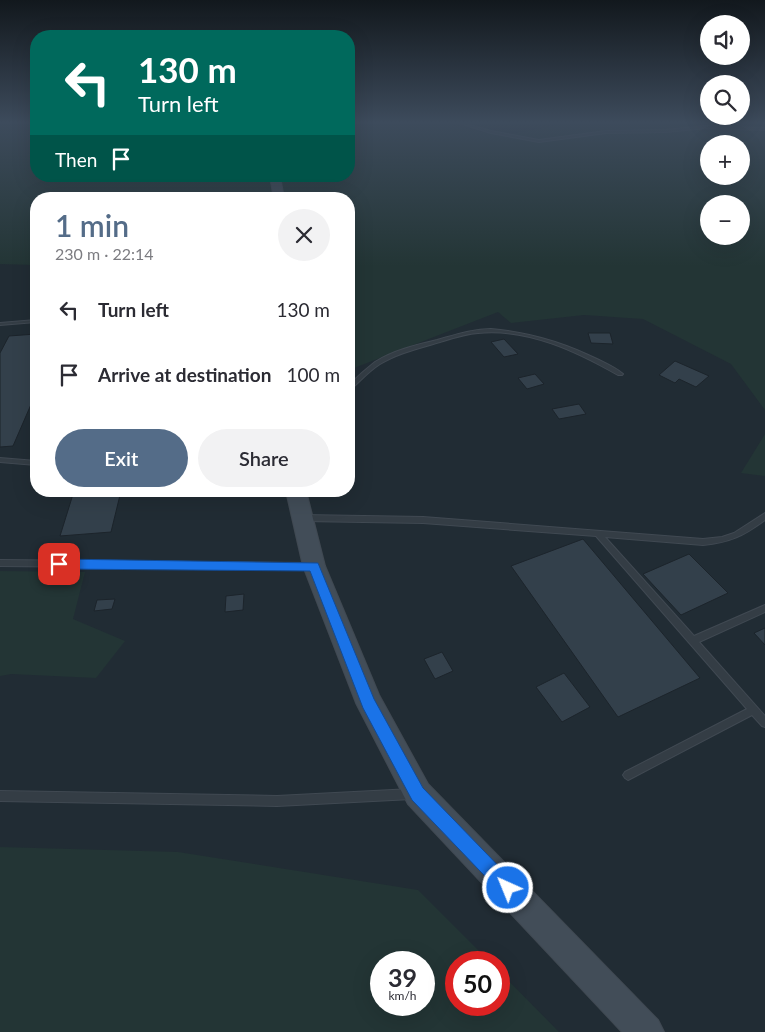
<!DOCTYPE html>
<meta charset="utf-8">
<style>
:root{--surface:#fff;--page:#f2f2f3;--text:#2b2b33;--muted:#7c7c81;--accent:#546c88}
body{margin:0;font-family:Lato,sans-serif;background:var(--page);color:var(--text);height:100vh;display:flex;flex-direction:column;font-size:19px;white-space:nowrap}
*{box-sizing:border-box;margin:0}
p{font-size:16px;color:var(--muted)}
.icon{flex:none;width:28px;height:28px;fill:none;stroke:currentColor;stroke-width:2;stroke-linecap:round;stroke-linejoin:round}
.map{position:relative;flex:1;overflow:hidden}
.sheet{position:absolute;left:30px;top:192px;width:325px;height:305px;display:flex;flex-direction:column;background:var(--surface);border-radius:20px;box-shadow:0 5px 20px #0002}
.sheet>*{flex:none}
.top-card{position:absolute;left:30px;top:30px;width:325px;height:152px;border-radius:20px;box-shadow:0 5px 20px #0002;background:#00695c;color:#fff;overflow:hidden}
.tools{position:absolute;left:700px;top:15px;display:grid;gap:10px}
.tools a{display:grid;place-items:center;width:50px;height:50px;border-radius:50%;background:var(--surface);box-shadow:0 5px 20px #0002;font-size:25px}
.speed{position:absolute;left:370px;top:951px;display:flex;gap:10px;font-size:25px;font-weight:700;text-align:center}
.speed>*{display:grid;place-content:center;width:65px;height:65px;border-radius:50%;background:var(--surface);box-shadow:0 5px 20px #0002;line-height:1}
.speed small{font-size:12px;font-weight:400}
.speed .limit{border:8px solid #d22;background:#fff;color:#111}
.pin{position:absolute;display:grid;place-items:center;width:42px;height:42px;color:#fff;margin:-21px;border-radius:10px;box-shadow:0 2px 8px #0006}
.me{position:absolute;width:55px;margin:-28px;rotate:316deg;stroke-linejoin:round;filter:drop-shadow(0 0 4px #0008)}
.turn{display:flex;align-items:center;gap:18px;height:105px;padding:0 25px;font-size:22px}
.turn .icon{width:65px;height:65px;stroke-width:2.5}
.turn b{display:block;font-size:35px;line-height:42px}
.then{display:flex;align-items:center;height:48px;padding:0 25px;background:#0003;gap:10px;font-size:19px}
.round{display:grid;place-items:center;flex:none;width:52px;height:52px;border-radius:26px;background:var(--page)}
.headline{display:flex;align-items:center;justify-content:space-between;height:85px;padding:0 25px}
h1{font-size:30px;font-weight:600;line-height:38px;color:var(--accent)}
.cta{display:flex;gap:10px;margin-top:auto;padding:10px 25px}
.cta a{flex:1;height:58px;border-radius:30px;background:var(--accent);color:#fff;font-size:20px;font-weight:600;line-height:58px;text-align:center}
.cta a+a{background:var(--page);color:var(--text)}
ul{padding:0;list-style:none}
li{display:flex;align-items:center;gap:15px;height:65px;padding:0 25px}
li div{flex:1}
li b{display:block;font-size:19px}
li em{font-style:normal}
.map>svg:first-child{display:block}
</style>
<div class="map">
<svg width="765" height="1032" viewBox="0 0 765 1032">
<rect width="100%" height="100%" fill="#212c34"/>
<g fill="#233535" fill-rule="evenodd">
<path d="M0 122H36V176H349V122H441L499 136 554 126 563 122H765V410L731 364 643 319 584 315 511 323 498 312 349 370V199H36V265L0 264ZM709 144H741V176H709ZM709 204H741V236H709Z"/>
<polygon points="765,434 765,476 741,473"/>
<polygon points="0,571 85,572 73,619 125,641 96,678 11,674 0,676"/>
<path d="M0 847 178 852 418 890 490 962H456V1005H499V971L559 1032H0ZM424 962V1005H381V962Z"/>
</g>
<g fill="#33404b" stroke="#1c242b">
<polygon points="588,333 610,333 613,344 591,343"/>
<polygon points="36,334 36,393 13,446 0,447 0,353 9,336"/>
<polygon points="504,339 518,354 504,357 491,342"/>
<polygon points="675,361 709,376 696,387 679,379 675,383 659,375"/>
<polygon points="535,374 544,384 527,389 518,378"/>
<polygon points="579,404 586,414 559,419 552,409"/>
<polygon points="74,491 121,491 111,532 60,536"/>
<polygon points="583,539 700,678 618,717 511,566"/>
<polygon points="689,554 728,593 681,615 643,574"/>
<polygon points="244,594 243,610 225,612 226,596"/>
<polygon points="115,599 112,609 94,611 97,600"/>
<polygon points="765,628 765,645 754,633"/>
<polygon points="442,652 453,671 435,679 424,659"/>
<polygon points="564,673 590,707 562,722 536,687"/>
</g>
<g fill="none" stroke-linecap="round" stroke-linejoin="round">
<g stroke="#404952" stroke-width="2">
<g id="lane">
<polygon points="456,122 459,122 491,131 539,140 606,131 666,130 706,126 765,128 765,130 706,128 666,132 606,133 539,142 491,133"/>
<polygon points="36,320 36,322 0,325 0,323"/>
<path d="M491 329C529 332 565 343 599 360 607 364 616 368 623 374L622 375H618C576 351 527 328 478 333 465 334 453 338 440 342 420 348 398 353 380 364 369 371 360 381 351 389L349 390V385C357 377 366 369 375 362 394 350 416 345 437 340 455 335 472 329 491 329Z"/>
<polygon points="0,458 36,461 36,465 0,462"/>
<path d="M765 513V520C743 536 731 542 703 545L605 537 694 636 765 605V612L699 642 765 716V727L762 726 752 715 628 780 625 778 623 775 625 772 747 709 596 536 423 523 304 521 302 520 301 518 302 516 304 515 423 517 703 539 722 537 734 533Z"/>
<polygon points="0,560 311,563 314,564 315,566 314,568 311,569 0,566"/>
<polygon points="412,789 415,791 417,794 415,797 412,799 277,806 0,801 0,791 277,796"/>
</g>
</g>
<g stroke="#404952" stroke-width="2">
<g id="secondary">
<polygon points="270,176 280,176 284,199 274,199"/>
<polygon points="286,491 306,491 325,566 379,695 428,784 658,1020 664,1032 622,1032 408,804 356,703 303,566"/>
</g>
</g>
<use href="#lane" fill="#343d45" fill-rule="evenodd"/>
<use href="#secondary" fill="#424d58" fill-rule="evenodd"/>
</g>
<linearGradient id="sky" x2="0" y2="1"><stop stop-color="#12181d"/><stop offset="0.46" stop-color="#3d4b5c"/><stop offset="1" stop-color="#3d4b5c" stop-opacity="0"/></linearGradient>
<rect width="765" height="266" fill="url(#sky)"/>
<polygon fill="#1a73e8" stroke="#114b97" points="59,559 318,563 374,699 423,788 514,882 517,888 514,894 508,897 502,894 412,800 363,708 310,571 59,569 53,564"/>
</svg>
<div class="tools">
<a><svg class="icon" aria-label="sound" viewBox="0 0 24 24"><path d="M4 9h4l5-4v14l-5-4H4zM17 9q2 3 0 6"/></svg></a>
<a><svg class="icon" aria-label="search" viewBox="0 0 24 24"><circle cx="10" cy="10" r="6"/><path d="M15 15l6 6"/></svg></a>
<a>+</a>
<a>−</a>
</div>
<div class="speed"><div>39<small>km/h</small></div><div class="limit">50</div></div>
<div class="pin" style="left:59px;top:564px;background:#d93025"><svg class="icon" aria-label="arrive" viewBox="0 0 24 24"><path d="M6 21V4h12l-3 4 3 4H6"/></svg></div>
<svg class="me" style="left:508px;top:888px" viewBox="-20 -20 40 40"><circle r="17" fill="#1a73e8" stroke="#fff" stroke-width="3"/><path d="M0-11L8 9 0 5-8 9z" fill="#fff"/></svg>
<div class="top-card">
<div class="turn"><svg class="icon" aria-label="left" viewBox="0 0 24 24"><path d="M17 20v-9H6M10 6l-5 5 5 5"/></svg><div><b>130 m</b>Turn left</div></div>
<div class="then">Then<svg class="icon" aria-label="arrive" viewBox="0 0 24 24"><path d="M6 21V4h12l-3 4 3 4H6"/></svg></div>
</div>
<section class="sheet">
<div class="headline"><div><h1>1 min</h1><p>230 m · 22:14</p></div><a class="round"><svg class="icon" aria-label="close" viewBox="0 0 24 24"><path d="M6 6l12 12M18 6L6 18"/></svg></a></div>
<ul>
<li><svg class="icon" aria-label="left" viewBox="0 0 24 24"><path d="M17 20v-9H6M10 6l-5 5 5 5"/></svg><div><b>Turn left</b></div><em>130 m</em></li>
<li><svg class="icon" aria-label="arrive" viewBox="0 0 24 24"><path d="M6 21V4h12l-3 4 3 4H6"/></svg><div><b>Arrive at destination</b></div><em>100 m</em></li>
</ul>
<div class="cta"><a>Exit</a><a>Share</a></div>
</section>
</div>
